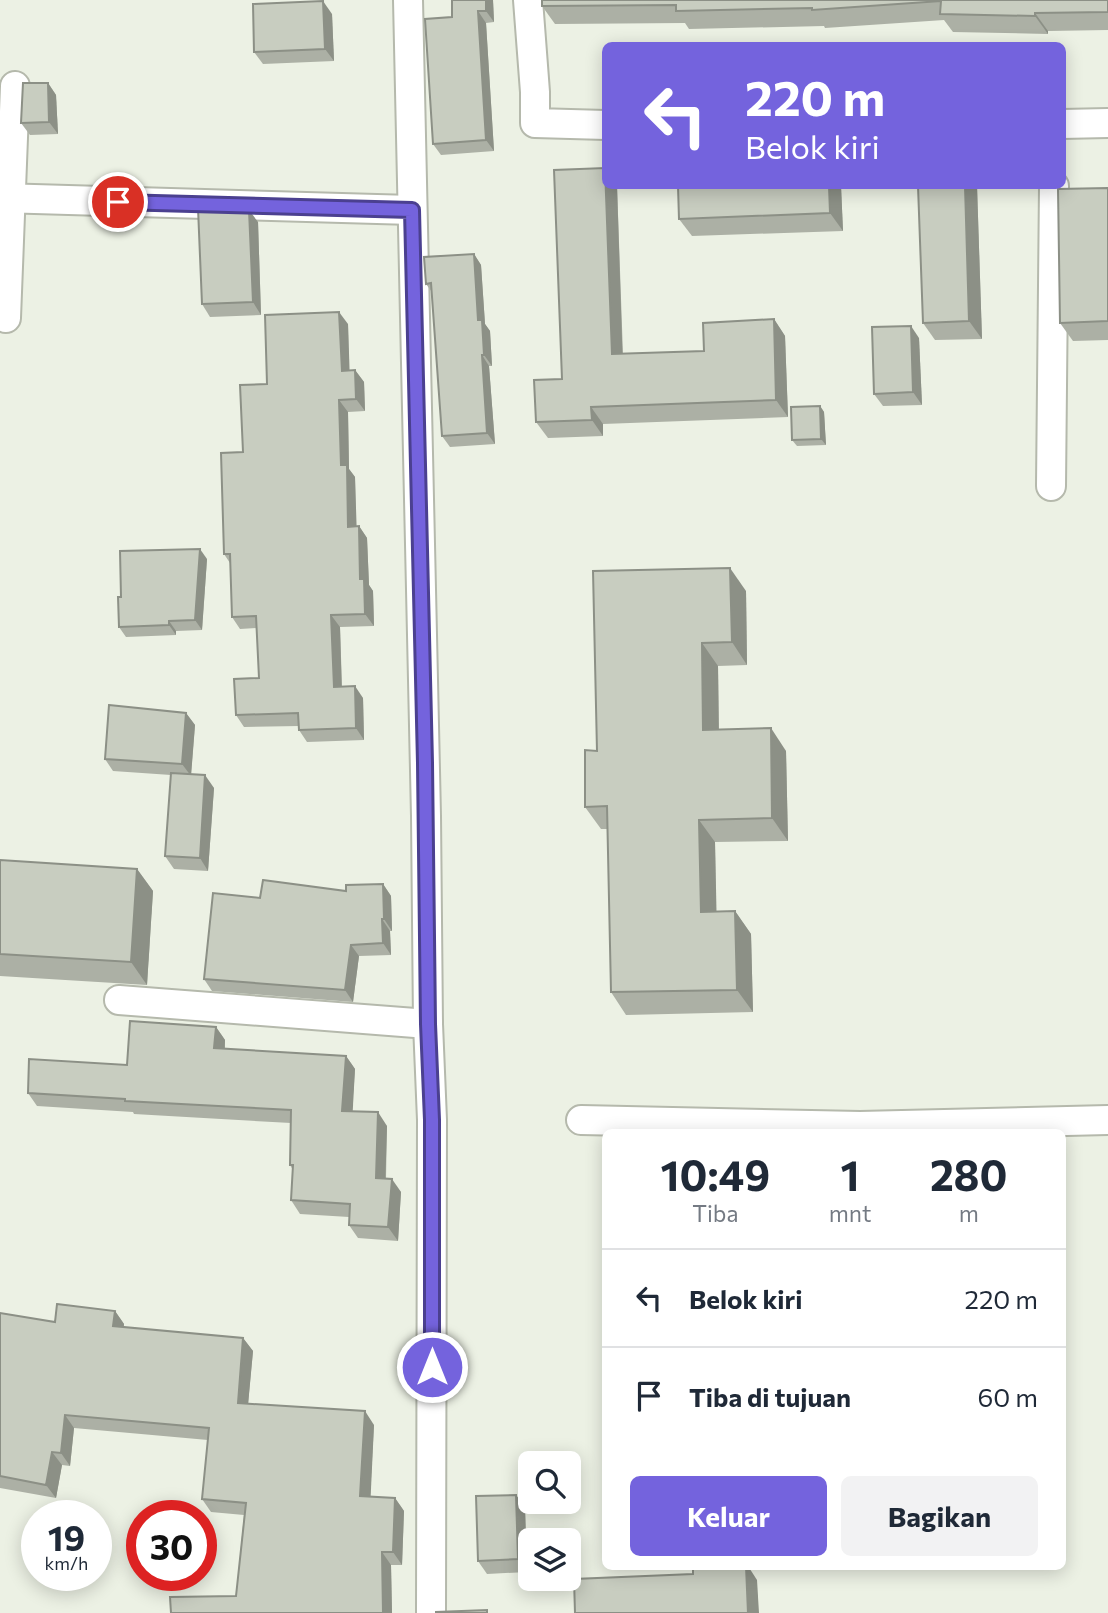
<!DOCTYPE html>
<html lang="id">
<style>
:root{--surface:#fff;--page:#f2f2f3;--text:#1f2937;--muted:#747a83;--line:#e0e1e3;--accent:#7463dd}
body{margin:0;font-family:Commissioner,sans-serif;background:var(--page);color:var(--text);height:100vh;display:flex;flex-direction:column;font-size:26px;white-space:nowrap}
*{box-sizing:border-box;margin:0}
p{font-size:23px;color:var(--muted)}
.icon{flex:none;width:38px;height:38px;fill:none;stroke:currentColor;stroke-width:2;stroke-linecap:round;stroke-linejoin:round}
.map{position:relative;flex:1;overflow:hidden}
.drawer{position:absolute;left:602px;top:1129px;width:464px;height:441px;display:flex;flex-direction:column;background:var(--surface);border-radius:10px;box-shadow:0 4px 18px #0003}
.drawer>*{flex:none}
.banner{position:absolute;left:602px;top:42px;width:464px;height:147px;border-radius:10px;box-shadow:0 4px 18px #0003;background:#7463dd;color:#fff;overflow:hidden}
.buttons{position:absolute;left:518px;top:1451px;display:grid;gap:14px}
.buttons a{display:grid;place-items:center;width:63px;height:63px;border-radius:10px;background:var(--surface);box-shadow:0 4px 18px #0003;font-size:35px}
.speed{position:absolute;left:21px;top:1500px;display:flex;gap:14px;font-size:35px;font-weight:700;text-align:center}
.speed>*{display:grid;place-content:center;width:91px;height:91px;border-radius:50%;background:var(--surface);box-shadow:0 4px 18px #0003;line-height:1}
.speed small{font-size:18px;font-weight:400}
.speed .limit{border:10px solid #d22;background:#fff;color:#111}
.pin{position:absolute;display:grid;place-items:center;width:60px;height:60px;color:#fff;margin:-30px;border:4px solid #fff;border-radius:50%;box-shadow:0 2px 7px #0007}
.me{position:absolute;width:77px;margin:-38px;rotate:0deg;stroke-linejoin:round;filter:drop-shadow(0 0 5px #0008)}
.turn{display:flex;align-items:center;gap:24px;height:147px;padding:0 28px;font-size:32px}
.turn .icon{width:91px;height:91px;stroke-width:2.5}
.turn b{display:block;font-size:49px;line-height:60px}
.eta{display:flex;justify-content:space-evenly;align-items:center;height:119px;text-align:center}
.eta b{font-size:42px;font-weight:700;line-height:49px}
.primary-button{display:flex;gap:14px;margin-top:auto;padding:14px 28px}
.primary-button a{flex:1;height:80px;border-radius:10px;background:var(--accent);color:#fff;font-size:28px;font-weight:700;line-height:80px;text-align:center}
.primary-button a+a{background:var(--page);color:var(--text)}
ul{padding:0;list-style:none}
li{display:flex;align-items:center;gap:21px;height:98px;padding:0 28px;border-top:2px solid var(--line)}
li div{flex:1}
li b{display:block;font-size:26px}
li em{font-style:normal}
.map>svg:first-child{display:block}
</style>
<div class="map">
<svg width="1108" height="1613" viewBox="0 0 1108 1613">
<rect width="100%" height="100%" fill="#ecf1e4"/>
<g fill="none" stroke-linecap="round" stroke-linejoin="round">
<g stroke="#b5b9ac" stroke-width="32">
<g id="street">
<polyline points="408,0 426,816 428,1024 432,1120 431,1613"/>
<polyline points="528,0 535,92 535,123 606,125"/>
<polyline points="1062,124 1108,123"/>
<polyline points="0,198 412,210"/>
<polyline points="6,318 15,86"/>
<polyline points="1051,486 1054,186"/>
<polyline points="119,1000 428,1024"/>
<polyline points="581,1120 860,1126 1108,1120"/>
</g>
</g>
<use href="#street" stroke="#fff" stroke-width="28"/>
</g>
<g fill="#acb0a5">
<polygon points="452,0 493,0 494,22 486,23 494,151 441,155 433,144 452,17"/>
<polygon points="1108,0 1108,30 1048,31 1048,34 953,32 944,20 825,28 824,26 689,29 685,23 555,24 542,6"/>
<polygon points="332,14 334,61 263,64 254,52"/>
<polygon points="48,83 56,95 58,134 30,135 21,123"/>
<polygon points="606,186 617,186 623,354 704,351 774,319 785,336 788,417 603,424 603,436 548,438 536,422 562,379"/>
<polygon points="841,186 843,231 692,236 679,219"/>
<polygon points="918,186 977,186 982,339 935,340 923,323"/>
<polygon points="1108,188 1108,340 1073,341 1060,323"/>
<polygon points="258,222 261,315 210,317 202,304"/>
<polygon points="474,254 481,265 485,324 490,331 492,366 489,366 495,444 450,447 442,436 432,292 426,284"/>
<polygon points="348,324 349,370 355,370 364,382 365,411 348,412 349,469 355,477 356,526 359,526 367,538 369,585 373,591 374,626 340,627 342,686 363,698 364,740 307,742 299,730 299,726 244,727 236,715 259,678 257,628 240,629 232,617 230,563 224,554 267,384"/>
<polygon points="919,338 922,405 883,406 874,394"/>
<polygon points="820,406 824,412 826,445 797,446 792,440"/>
<polygon points="207,559 202,630 176,631 176,635 126,637 119,627 121,597"/>
<polygon points="746,591 747,665 718,666 719,729 786,751 788,841 715,842 716,912 735,911 751,934 753,1012 626,1015 611,992 608,829 601,829 585,807 597,751"/>
<polygon points="144,709 186,713 195,725 191,774 214,788 208,871 174,869 165,856 171,775 113,771 105,759"/>
<polygon points="0,860 137,869 153,891 147,985 0,976"/>
<polygon points="383,884 391,896 392,931 390,931 391,955 359,956 353,1002 212,991 204,979 260,898 346,891"/>
<polygon points="216,1027 225,1040 225,1049 346,1056 355,1069 352,1111 387,1126 386,1179 401,1192 398,1241 358,1238 349,1225 349,1217 300,1214 291,1200 293,1170 290,1165 291,1123 134,1114 133,1112 37,1106 28,1093 127,1065"/>
<polygon points="115,1311 124,1324 124,1327 243,1338 253,1351 248,1404 374,1425 370,1497 395,1498 404,1511 402,1565 391,1565 392,1613 171,1613 236,1596 244,1515 211,1512 202,1499 208,1440 74,1428 70,1466 62,1465 56,1498 0,1488 0,1313 55,1322"/>
<polygon points="516,1495 525,1507 527,1572 487,1574 478,1561"/>
</g>
<g fill="#8c9086">
<polygon points="486,0 493,0 494,22 486,11"/>
<polygon points="323,1 332,14 334,61 325,49"/>
<polygon points="478,11 486,23 494,151 486,140"/>
<polygon points="1035,13 1048,31 1048,34 1035,16"/>
<polygon points="48,83 56,95 58,134 49,122"/>
<polygon points="606,186 617,186 623,371 612,354"/>
<polygon points="829,186 841,186 843,231 830,213"/>
<polygon points="965,186 977,186 982,339 969,321"/>
<polygon points="249,210 258,222 261,315 253,302"/>
<polygon points="474,254 481,265 485,324 490,331 492,366 484,355 478,320"/>
<polygon points="339,312 348,324 350,383 342,371"/>
<polygon points="774,319 785,336 788,417 776,400"/>
<polygon points="911,326 919,338 922,405 913,392"/>
<polygon points="482,355 489,366 495,444 487,433"/>
<polygon points="355,370 364,382 365,411 356,399"/>
<polygon points="339,400 348,412 349,469 355,477 357,539 348,527 341,465"/>
<polygon points="820,406 824,412 826,445 821,439"/>
<polygon points="591,407 603,424 603,436 592,420"/>
<polygon points="359,526 367,538 369,585 373,591 374,626 365,614 360,579"/>
<polygon points="200,549 207,559 202,630 195,620"/>
<polygon points="730,568 746,591 747,665 732,642"/>
<polygon points="331,615 340,627 342,699 334,687"/>
<polygon points="169,621 176,631 176,635 169,625"/>
<polygon points="702,643 718,666 719,752 703,730"/>
<polygon points="355,686 363,698 364,740 356,728"/>
<polygon points="186,713 195,725 191,776 182,764"/>
<polygon points="771,728 786,751 788,841 772,818"/>
<polygon points="205,775 214,788 208,871 200,858"/>
<polygon points="699,820 715,842 717,935 701,912"/>
<polygon points="137,869 153,891 147,985 131,962"/>
<polygon points="383,884 391,896 392,931 384,919"/>
<polygon points="735,911 751,934 753,1012 737,990"/>
<polygon points="382,919 390,931 391,955 383,943"/>
<polygon points="351,945 359,956 353,1002 345,990"/>
<polygon points="216,1027 225,1040 224,1062 214,1048"/>
<polygon points="346,1056 355,1069 352,1124 342,1111"/>
<polygon points="378,1112 387,1126 385,1192 376,1178"/>
<polygon points="392,1179 401,1192 398,1241 388,1227"/>
<polygon points="115,1311 124,1324 122,1340 113,1326"/>
<polygon points="243,1338 253,1351 247,1416 238,1403"/>
<polygon points="365,1411 374,1425 370,1510 360,1496"/>
<polygon points="65,1415 74,1428 70,1466 61,1453"/>
<polygon points="52,1452 62,1465 56,1498 46,1485"/>
<polygon points="516,1495 525,1507 527,1572 518,1559"/>
<polygon points="395,1498 404,1511 402,1565 393,1552"/>
<polygon points="382,1552 391,1565 392,1613 383,1613"/>
<polygon points="746,1566 748,1566 757,1580 759,1613 748,1613"/>
</g>
<g fill="#c8cdc0" stroke="#8c9086" stroke-width="2">
<polygon points="452,0 486,0 486,11 478,11 486,140 433,144 425,19 452,17"/>
<polygon points="542,0 1108,0 1108,12 1035,13 1035,16 940,14 941,1 812,10 812,8 676,11 676,5 542,6"/>
<polygon points="323,1 325,49 254,52 253,4"/>
<polygon points="23,83 48,83 49,122 21,123"/>
<polygon points="605,168 612,354 704,351 703,323 774,319 776,400 591,407 592,420 536,422 534,380 562,379 554,170"/>
<polygon points="678,186 829,186 830,213 679,219"/>
<polygon points="918,186 965,186 969,321 923,323"/>
<polygon points="1108,188 1108,321 1060,323 1058,189"/>
<polygon points="198,208 249,210 253,302 202,304"/>
<polygon points="474,254 478,320 482,320 484,355 482,355 487,433 442,436 431,283 426,284 424,257"/>
<polygon points="339,312 342,371 355,370 356,399 339,400 341,465 347,465 348,527 359,526 360,579 364,579 365,614 331,615 334,687 355,686 356,728 299,730 298,713 236,715 234,679 259,678 256,616 232,617 230,554 224,554 221,453 243,452 240,385 267,384 265,315"/>
<polygon points="911,326 913,392 874,394 872,327"/>
<polygon points="820,406 821,439 792,440 791,407"/>
<polygon points="200,549 195,620 169,621 169,625 119,627 118,597 121,597 120,551"/>
<polygon points="730,568 732,642 702,643 703,730 771,728 772,818 699,820 701,912 735,911 737,990 611,992 607,806 585,807 585,750 597,751 593,571"/>
<polygon points="109,705 186,713 182,764 105,759"/>
<polygon points="171,773 205,775 200,858 165,856"/>
<polygon points="0,860 137,869 131,962 0,954"/>
<polygon points="263,880 346,891 346,885 383,884 384,919 382,919 383,943 351,945 345,990 204,979 213,893 260,898"/>
<polygon points="130,1021 216,1027 214,1048 346,1056 342,1111 378,1112 376,1178 392,1179 388,1227 349,1225 350,1204 291,1200 293,1165 290,1165 291,1110 125,1101 125,1099 28,1093 29,1059 127,1065"/>
<polygon points="57,1304 115,1311 113,1326 243,1338 238,1403 365,1411 360,1496 395,1498 393,1552 382,1552 383,1613 171,1613 170,1597 236,1596 246,1503 202,1499 209,1428 65,1415 61,1453 52,1452 46,1485 0,1476 0,1313 55,1322"/>
<polygon points="516,1495 518,1559 478,1561 476,1496"/>
<polygon points="693,1566 746,1566 748,1613 575,1613 574,1579 693,1574"/>
<polygon points="487,1610 487,1613 436,1613 436,1612"/>
</g>
<g fill="none" stroke-linecap="round" stroke-linejoin="round">
<g stroke="#4b4090" stroke-width="18">
<polyline id="route" points="118,202 412,210 425,763 428,1024 432,1120 432,1367"/>
</g>
<use href="#route" stroke="#7463dd" stroke-width="12"/>
</g>
</svg>
<div class="buttons">
<a><svg class="icon" aria-label="search" viewBox="0 0 24 24"><circle cx="10" cy="10" r="6"/><path d="M15 15l6 6"/></svg></a>
<a><svg class="icon" aria-label="layers" viewBox="0 0 24 24"><path d="M12 4l9 5-9 5-9-5zM3 14l9 5 9-5"/></svg></a>
</div>
<div class="speed"><div>19<small>km/h</small></div><div class="limit">30</div></div>
<div class="pin" style="left:118px;top:202px;background:#d93025"><svg class="icon" aria-label="arrive" viewBox="0 0 24 24"><path d="M6 21V4h12l-3 4 3 4H6"/></svg></div>
<svg class="me" style="left:432px;top:1367px" viewBox="-20 -20 40 40"><circle r="17" fill="#7463dd" stroke="#fff" stroke-width="3"/><path d="M0-11L8 9 0 5-8 9z" fill="#fff"/></svg>
<div class="banner">
<div class="turn"><svg class="icon" aria-label="left" viewBox="0 0 24 24"><path d="M17 20v-9H6M10 6l-5 5 5 5"/></svg><div><b>220 m</b>Belok kiri</div></div>
</div>
<section class="drawer">
<div class="eta">
<div><b>10:49</b><p>Tiba</p></div>
<div><b>1</b><p>mnt</p></div>
<div><b>280</b><p>m</p></div>
</div>
<ul>
<li><svg class="icon" aria-label="left" viewBox="0 0 24 24"><path d="M17 20v-9H6M10 6l-5 5 5 5"/></svg><div><b>Belok kiri</b></div><em>220 m</em></li>
<li><svg class="icon" aria-label="arrive" viewBox="0 0 24 24"><path d="M6 21V4h12l-3 4 3 4H6"/></svg><div><b>Tiba di tujuan</b></div><em>60 m</em></li>
</ul>
<div class="primary-button"><a>Keluar</a><a>Bagikan</a></div>
</section>
</div>
